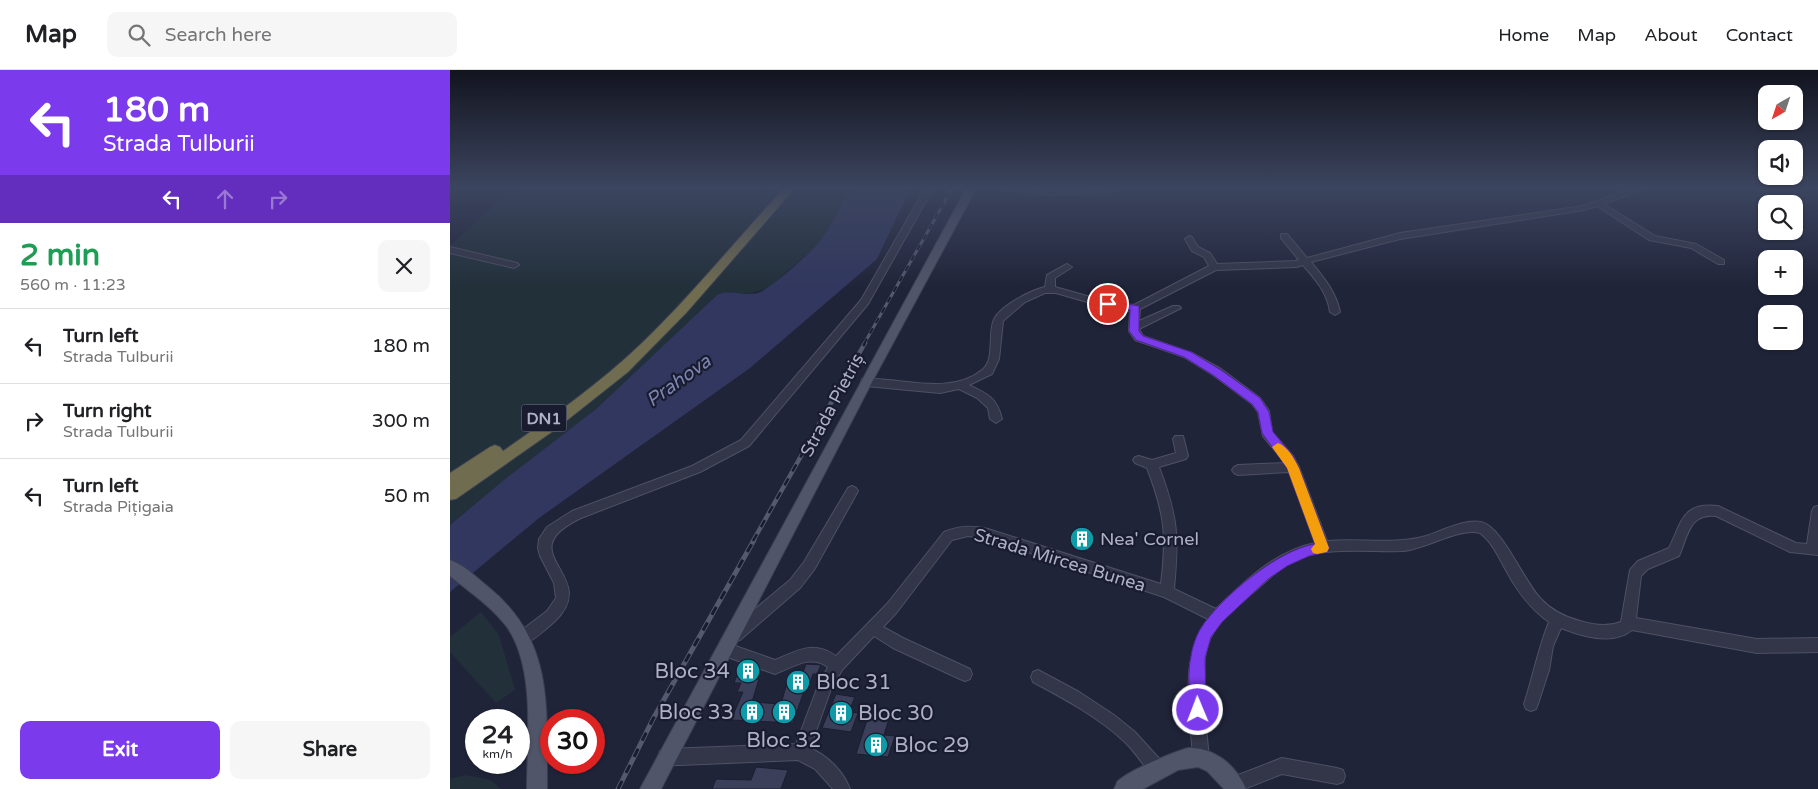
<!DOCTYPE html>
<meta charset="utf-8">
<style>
:root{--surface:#fff;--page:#f6f6f6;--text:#202124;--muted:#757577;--line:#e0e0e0;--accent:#7c3aed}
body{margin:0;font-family:"Varela Round",sans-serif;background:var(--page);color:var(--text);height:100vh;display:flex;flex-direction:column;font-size:19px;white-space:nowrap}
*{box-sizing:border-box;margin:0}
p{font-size:16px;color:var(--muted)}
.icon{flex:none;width:28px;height:28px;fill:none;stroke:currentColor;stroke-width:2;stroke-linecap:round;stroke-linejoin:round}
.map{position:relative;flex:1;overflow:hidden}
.side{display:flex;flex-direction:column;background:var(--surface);width:450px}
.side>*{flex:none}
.top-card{background:#7c3aed;color:#fff;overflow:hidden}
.needle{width:32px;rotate:219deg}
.tools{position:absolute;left:1308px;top:15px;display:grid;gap:10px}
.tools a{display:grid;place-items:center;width:45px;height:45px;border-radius:10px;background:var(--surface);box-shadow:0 1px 4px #0004;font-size:25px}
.speed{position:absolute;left:15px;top:639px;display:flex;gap:10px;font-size:25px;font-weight:700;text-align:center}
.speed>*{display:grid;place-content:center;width:65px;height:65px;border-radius:50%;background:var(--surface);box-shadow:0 1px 4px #0004;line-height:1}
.speed small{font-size:12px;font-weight:400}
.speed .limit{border:8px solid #d22;background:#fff;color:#111}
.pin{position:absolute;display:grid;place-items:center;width:42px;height:42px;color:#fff;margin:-21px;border:2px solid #fff;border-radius:50%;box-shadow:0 1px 5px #0007}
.me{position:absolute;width:55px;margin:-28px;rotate:359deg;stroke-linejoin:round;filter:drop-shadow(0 0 4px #0008)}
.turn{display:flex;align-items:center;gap:18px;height:105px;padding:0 20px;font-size:22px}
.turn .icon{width:65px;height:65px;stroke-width:2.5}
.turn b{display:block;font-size:35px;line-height:42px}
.lanes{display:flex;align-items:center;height:48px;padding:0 20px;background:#0003;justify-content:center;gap:25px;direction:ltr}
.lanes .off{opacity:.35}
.round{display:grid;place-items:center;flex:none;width:52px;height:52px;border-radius:10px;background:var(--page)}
.head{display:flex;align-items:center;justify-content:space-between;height:85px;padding:0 20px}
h1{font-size:30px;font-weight:700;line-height:38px;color:#1e9e55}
.cta{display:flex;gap:10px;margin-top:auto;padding:10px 20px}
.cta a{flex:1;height:58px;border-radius:10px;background:var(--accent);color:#fff;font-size:20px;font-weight:700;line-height:58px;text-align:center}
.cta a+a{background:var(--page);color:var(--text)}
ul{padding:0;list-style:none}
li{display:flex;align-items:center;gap:15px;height:75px;padding:0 20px;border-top:1px solid var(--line)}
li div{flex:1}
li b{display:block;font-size:19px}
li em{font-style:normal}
header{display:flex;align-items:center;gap:30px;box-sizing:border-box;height:70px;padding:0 25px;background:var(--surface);border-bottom:1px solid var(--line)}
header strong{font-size:24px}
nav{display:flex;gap:28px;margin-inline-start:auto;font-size:18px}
.search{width:350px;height:45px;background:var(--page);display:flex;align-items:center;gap:12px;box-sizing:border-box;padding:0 18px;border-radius:10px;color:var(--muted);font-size:19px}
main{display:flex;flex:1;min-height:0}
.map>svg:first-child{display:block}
</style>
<header>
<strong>Map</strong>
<div class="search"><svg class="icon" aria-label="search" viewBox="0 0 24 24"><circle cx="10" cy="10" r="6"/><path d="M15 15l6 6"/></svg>Search here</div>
<nav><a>Home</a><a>Map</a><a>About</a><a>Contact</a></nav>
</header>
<main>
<section class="side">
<div class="top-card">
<div class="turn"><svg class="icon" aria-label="left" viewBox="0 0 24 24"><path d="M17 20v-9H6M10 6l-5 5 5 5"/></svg><div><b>180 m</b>Strada Tulburii</div></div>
<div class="lanes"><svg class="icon" aria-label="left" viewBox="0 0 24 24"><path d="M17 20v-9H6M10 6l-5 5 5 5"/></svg><svg class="icon off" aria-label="ahead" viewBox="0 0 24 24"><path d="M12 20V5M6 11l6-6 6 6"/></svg><svg class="icon off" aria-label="right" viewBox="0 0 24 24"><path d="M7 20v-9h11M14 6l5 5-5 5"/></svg></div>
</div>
<div class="head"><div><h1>2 min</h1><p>560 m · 11:23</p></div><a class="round"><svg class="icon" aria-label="close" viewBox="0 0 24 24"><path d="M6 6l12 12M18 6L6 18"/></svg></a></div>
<ul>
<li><svg class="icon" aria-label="left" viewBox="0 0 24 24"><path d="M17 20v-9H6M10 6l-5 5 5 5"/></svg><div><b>Turn left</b><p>Strada Tulburii</p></div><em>180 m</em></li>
<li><svg class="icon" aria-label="right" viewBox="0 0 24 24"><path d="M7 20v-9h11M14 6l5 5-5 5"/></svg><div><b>Turn right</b><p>Strada Tulburii</p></div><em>300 m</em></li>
<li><svg class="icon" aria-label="left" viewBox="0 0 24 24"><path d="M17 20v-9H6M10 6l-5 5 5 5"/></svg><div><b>Turn left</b><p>Strada Pițigaia</p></div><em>50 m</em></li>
</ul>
<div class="cta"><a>Exit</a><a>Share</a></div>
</section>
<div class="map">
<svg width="1368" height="719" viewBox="0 0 1368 719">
<rect width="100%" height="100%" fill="#202439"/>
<g fill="#22303a">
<polygon points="68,117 401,117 370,173 318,218 299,224 279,222 267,225 146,339 55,409 0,455 0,176 44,135"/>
<polygon points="31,542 49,565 65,620 46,633 0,582 0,567"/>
<polygon points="15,705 40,710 51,719 0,719 0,709"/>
</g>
<path fill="#31375e" d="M401 117H461L427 189 300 298 89 448 0 522V455L55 409 146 339 267 225C280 218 294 227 308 223 320 219 363 181 370 171 382 154 391 135 401 117Z"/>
<g fill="#3c3f59" stroke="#1b1e30">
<polygon points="633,456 640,458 635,468 641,470 636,482 623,478"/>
<polygon points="291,594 308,600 305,609 309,609 302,632 331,634 340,602 353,602 356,594 371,595 367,604 363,604 357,621 354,621 343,653 281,650 293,622 287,622 291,613 284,613"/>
<polygon points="386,624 405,627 399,642 408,643 401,662 372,658"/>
<polygon points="418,647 439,649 434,665 445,666 438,687 406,684"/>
<polygon points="306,697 338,700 331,719 262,719 266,709 301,710"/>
</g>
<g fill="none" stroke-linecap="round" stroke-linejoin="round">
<g stroke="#4e5164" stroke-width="2">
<g id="minor">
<path d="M476 117H484L418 234 299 376 250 402 131 448C56 484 154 505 104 552 95 560 84 570 73 575L68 573 66 568 68 563 97 541 106 528 104 513 90 486 88 478 89 469 97 457 122 441 242 396 291 370 411 230Z"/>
<polygon points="544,117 571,117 601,121 662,118 666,120 662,122 601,125 548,119"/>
<path d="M1186 117H1198L1154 134 1205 166 1246 174 1274 190V194H1268L1241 178 1199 170 1147 136 1134 140 950 169 861 192C874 208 886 222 890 242L885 245 880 242C877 222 866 210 853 195L846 197 766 200 690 239 689 251 723 236H729L731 238 689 259 693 266 742 283 771 299 810 328 819 341 822 362 843 386 849 397 877 471C909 468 944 475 976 466 992 461 1013 449 1031 452 1052 456 1074 512 1091 529 1102 541 1115 547 1130 551 1143 555 1158 557 1171 552L1180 500 1188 491 1219 478C1232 452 1232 432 1268 436L1346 473 1357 474 1362 441 1364 437 1368 436V485L1340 482 1266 446C1239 443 1238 466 1229 486L1198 499 1191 506 1186 548 1307 569 1368 568V582L1307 583 1182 560C1163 576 1131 566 1111 558L1103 576 1099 600 1088 634 1086 639 1081 641 1076 639 1074 634C1083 607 1088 579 1099 552 1080 539 1068 522 1057 502 1049 488 1043 473 1030 463 1010 457 976 479 953 481 922 482 889 478 859 485 839 490 821 506 806 520 790 534 771 548 761 567 747 594 756 656 759 687L757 693 751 695 745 693 743 687C740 643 729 586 758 549L714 527 538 469 518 466 502 470 447 542 433 557 453 568 520 599 522 604 520 609 515 611 510 609 443 578 424 566 392 600 381 619 360 678C378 686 393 701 400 719H383L365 699 348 690 230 695H216L210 693 208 687 210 681 216 679 346 674 368 616 378 597C360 584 343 597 325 604L269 584 267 579 269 574 274 572 325 590C348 581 362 570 386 586L437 534 494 462C509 456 522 455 538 459L711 514C717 465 715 445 697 398L685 393 683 390 685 387 689 386 702 390 726 383 723 369 725 366H733L738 386 736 389 709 397C728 447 729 466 724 519L766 539C794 512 825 481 865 473L839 402 788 405 784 403 782 400 784 397 788 395 835 393 813 366 808 342 802 334 763 305 734 287 685 270 679 261 680 241 658 238 606 223H595L575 232 553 251 549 289 542 304 519 315C538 324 547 328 552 349L546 353 540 349 538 338 527 328 509 319 490 323 416 316 411 312 412 309C420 307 431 310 439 310 470 313 506 321 532 300 545 290 538 267 543 252 547 237 581 220 595 217L597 205 617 194 622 197 605 208V217L658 232 684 235 759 196 754 187 742 181 735 169 739 166 742 167 748 177 760 183 767 194 845 191 849 190 831 168V164H837L857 188 950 163 1133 136Z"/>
<polygon points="0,177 67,193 69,195 64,198 0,183"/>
<polygon points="402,416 406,418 408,421 364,500 350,518 290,570 285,571 280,570 278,565 280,560 340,510 354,492 398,418"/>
<path d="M588 600 629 622 664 645 685 662 714 694 716 700 714 706 708 708 702 706C693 694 685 682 675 672 648 647 615 629 583 612L581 607 583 602Z"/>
<polygon points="832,688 887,698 893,700 895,706 893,712 887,714 832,704 794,719 778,719 776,715 778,709"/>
</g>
</g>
<g stroke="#3d4053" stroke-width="2">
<g id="major">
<polygon points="517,117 527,117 422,312 211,719 190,719"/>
<path d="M0 490C14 495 26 507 37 516 106 571 96 640 97 719H77C77 670 86 599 57 557 42 537 20 522 0 506Z"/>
<path d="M738 678C764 677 786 695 796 719H774L757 701 748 697 728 700 693 719H664C665 718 667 713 667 712 677 701 724 682 738 678Z"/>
</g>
</g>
<g stroke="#3b3e51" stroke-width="2">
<path id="highway" d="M335 117H346L237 242 178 302 106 359 6 429 0 430V403L40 377 45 375 50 377 53 381C101 348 149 314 191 274 242 225 287 169 335 117Z"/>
</g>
<use href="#minor" fill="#333649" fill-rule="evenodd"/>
<use href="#major" fill="#515569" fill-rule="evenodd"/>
<use href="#highway" fill="#6f6c50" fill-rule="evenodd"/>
<g stroke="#555970" stroke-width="3">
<polyline id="rail-far2" points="414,274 503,117"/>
</g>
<g stroke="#555970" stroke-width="4.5">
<polyline id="rail-far1" points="303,471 415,273"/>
</g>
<g stroke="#555970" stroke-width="5">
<polyline id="rail" points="168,719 203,649 304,470"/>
</g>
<use href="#rail-far2" stroke="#191c2e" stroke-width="2" stroke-dasharray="6" stroke-linecap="butt"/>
<use href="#rail-far1" stroke="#191c2e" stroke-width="2.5" stroke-dasharray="8" stroke-linecap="butt"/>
<use href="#rail" stroke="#191c2e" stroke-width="3" stroke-dasharray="9" stroke-linecap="butt"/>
</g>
<linearGradient id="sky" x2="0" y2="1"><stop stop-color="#12141f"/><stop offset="0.54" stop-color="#3c455f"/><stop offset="1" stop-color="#3c455f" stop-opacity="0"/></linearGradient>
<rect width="1368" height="218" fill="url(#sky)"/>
<path fill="#7c3aed" stroke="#51269a" d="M658 231 689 236V261L693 266 741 282 771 300 810 328 819 342 823 362 843 386 849 398 879 478 877 482 859 486 837 496 818 509 772 552 761 567 755 588 756 640 753 646 748 648 743 646 740 640C740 624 737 603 741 587 742 578 746 566 751 558 771 527 828 480 865 474L837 398 812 363 808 342 802 334 763 305 734 287 686 270 679 261 680 240 654 237V232Z"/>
<path fill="#f59e0b" d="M828 373C838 377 844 388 849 398L879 478 877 482 867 484 863 483 861 479 865 474 837 398 822 377Z"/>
<defs>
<g id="building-disc" transform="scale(1.25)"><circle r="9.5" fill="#0f9aa8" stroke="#191c2e"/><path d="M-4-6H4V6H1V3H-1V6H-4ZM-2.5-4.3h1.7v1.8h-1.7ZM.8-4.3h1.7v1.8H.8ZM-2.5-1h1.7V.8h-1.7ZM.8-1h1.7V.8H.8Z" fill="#fff"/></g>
</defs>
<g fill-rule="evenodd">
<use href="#building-disc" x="632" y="469"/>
<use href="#building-disc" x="298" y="601"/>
<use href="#building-disc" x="348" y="612"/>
<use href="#building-disc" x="302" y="642"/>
<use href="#building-disc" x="334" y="642"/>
<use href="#building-disc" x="391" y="643"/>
<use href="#building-disc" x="426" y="675"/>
</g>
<g text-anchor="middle" stroke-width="4.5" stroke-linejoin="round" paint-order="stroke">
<rect fill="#191c2e" stroke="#818498" stroke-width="1" x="71.5" y="334.5" width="45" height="27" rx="4"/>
<g font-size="16" font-weight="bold" fill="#aeb0c6">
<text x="94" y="354">DN1</text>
</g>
<g font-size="18" fill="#aeb0c6" stroke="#191c2e">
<text transform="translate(382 335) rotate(-62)" y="6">Strada Pietriș</text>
<text transform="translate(610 490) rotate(17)" y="6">Strada Mircea Bunea</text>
</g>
<g font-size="18" fill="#aeb0c6" stroke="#191c2e" text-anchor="start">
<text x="650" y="475">Nea' Cornel</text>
</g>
<g font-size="19" font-style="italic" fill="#7c85b3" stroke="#191c2e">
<text transform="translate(228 310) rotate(-36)" y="7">Prahova</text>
</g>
<g font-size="21" fill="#aeb0c6" stroke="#191c2e" text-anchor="start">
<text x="280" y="608" text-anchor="end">Bloc 34</text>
<text x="366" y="619">Bloc 31</text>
<text x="284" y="649" text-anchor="end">Bloc 33</text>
<text x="408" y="650">Bloc 30</text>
<text x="334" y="677" text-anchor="middle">Bloc 32</text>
<text x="444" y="682">Bloc 29</text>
</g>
</g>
</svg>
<div class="tools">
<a><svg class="needle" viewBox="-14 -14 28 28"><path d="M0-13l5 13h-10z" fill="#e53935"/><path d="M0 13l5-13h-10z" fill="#757577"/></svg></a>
<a><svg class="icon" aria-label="sound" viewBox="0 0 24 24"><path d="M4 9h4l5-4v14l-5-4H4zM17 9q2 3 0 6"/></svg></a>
<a><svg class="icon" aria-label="search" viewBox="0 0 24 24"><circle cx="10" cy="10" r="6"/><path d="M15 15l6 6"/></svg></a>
<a>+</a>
<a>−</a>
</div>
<div class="speed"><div>24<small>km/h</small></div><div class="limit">30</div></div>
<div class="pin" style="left:658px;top:234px;background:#d93025"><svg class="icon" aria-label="arrive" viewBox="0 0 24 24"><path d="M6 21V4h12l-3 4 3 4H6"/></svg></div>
<svg class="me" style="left:748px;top:640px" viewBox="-20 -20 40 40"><circle r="17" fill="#7c3aed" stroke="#fff" stroke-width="3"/><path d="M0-11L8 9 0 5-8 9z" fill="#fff"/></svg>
</div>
</main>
